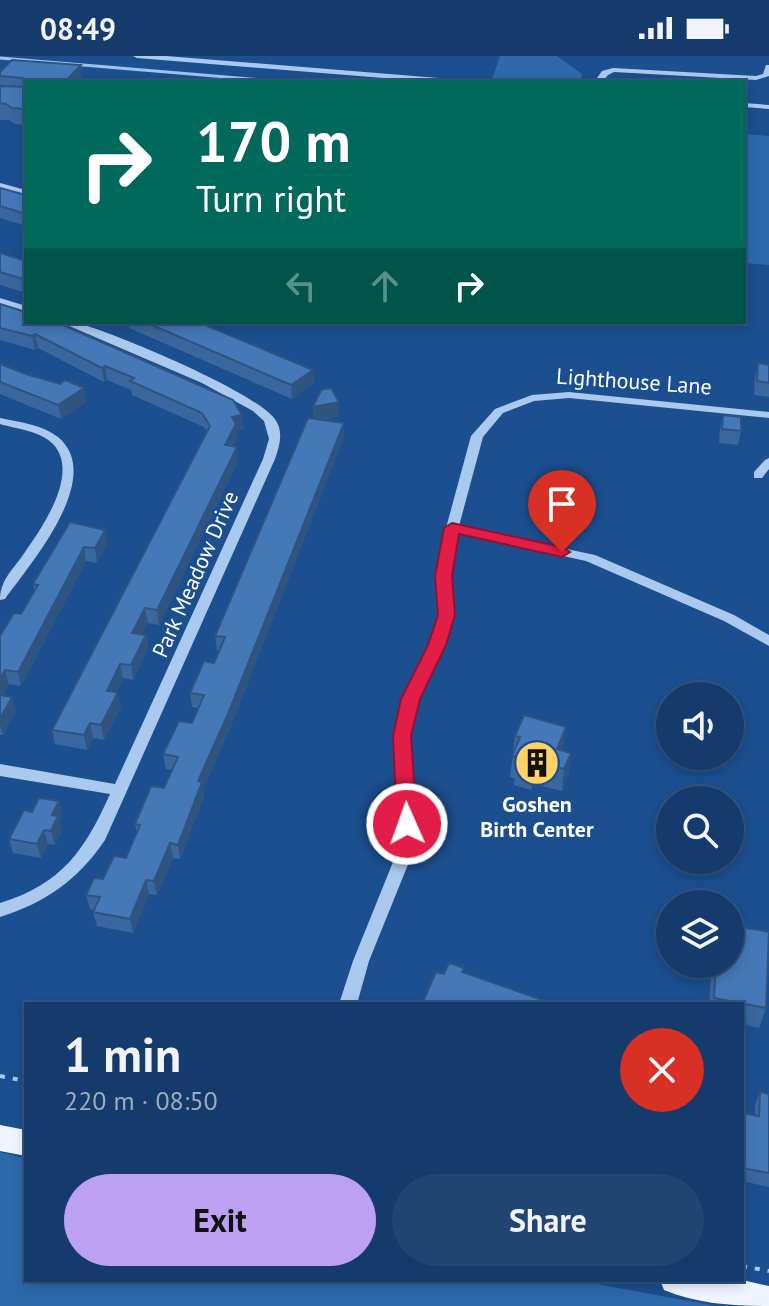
<!DOCTYPE html>
<meta charset="utf-8">
<style>
:root{--surface:#143b6b;--page:#214673;--text:#f1f3f6;--muted:#9dadc1;--line:#33557e;--accent:#bca0f2}
body{margin:0;font-family:"PT Sans",sans-serif;background:var(--page);color:var(--text);height:100vh;display:flex;flex-direction:column;font-size:30px;white-space:nowrap}
*{box-sizing:border-box;margin:0}
p{font-size:26px;color:var(--muted)}
.icon{flex:none;width:44px;height:44px;fill:none;stroke:currentColor;stroke-width:2;stroke-linecap:round;stroke-linejoin:round}
.map{position:relative;flex:1;overflow:hidden}
.side{position:absolute;left:24px;top:946px;width:720px;height:280px;display:flex;flex-direction:column;background:var(--surface);border-radius:0px;box-shadow:0 4px 12px #0003,0 0 0 2px var(--line)}
.side>*{flex:none}
.top-card{position:absolute;left:24px;top:24px;width:722px;height:244px;border-radius:0px;box-shadow:0 4px 12px #0003,0 0 0 2px var(--line);background:#00695c;color:#fff;overflow:hidden}
.fabs{position:absolute;left:656px;top:626px;display:grid;gap:16px}
.fabs a{display:grid;place-items:center;width:88px;height:88px;border-radius:50%;background:var(--surface);box-shadow:0 4px 12px #0003,0 0 0 2px var(--line);font-size:40px}
.pin{position:absolute;display:grid;place-items:center;width:68px;height:68px;color:#fff;margin:-82px -34px;border-radius:50% 50% 50% 0;rotate:-45deg;box-shadow:0 0 8px #0007}
.pin .icon{rotate:45deg}
.me{position:absolute;width:88px;margin:-44px;rotate:358deg;stroke-linejoin:round;filter:drop-shadow(0 0 6px #0008)}
.turn{display:flex;align-items:center;gap:28px;height:168px;padding:0 40px;font-size:36px}
.turn .icon{width:104px;height:104px;stroke-width:2.5}
.turn b{display:block;font-size:56px;line-height:68px}
.lanes{display:flex;align-items:center;height:76px;padding:0 40px;background:#0003;justify-content:center;gap:40px;direction:ltr}
.lanes .off{opacity:.35}
.round{display:grid;place-items:center;flex:none;width:84px;height:84px;border-radius:42px;background:var(--page)}
.headline{display:flex;align-items:center;justify-content:space-between;height:136px;padding:0 40px}
h1{font-size:48px;font-weight:700;line-height:60px}
.primary-button{display:flex;gap:16px;margin-top:auto;padding:16px 40px}
.primary-button a{flex:1;height:92px;border-radius:48px;background:var(--accent);color:#111;font-size:32px;font-weight:700;line-height:92px;text-align:center}
.primary-button a+a{background:var(--page);color:var(--text)}
.status{display:flex;justify-content:space-between;align-items:center;height:56px;padding:0 40px;background:var(--surface);direction:ltr}
.status svg{height:22px;fill:currentColor}
.map>svg:first-child{display:block}
</style>
<div class="status"><b>08:49</b><svg viewBox="0 0 49 12"><path d="M0 12V9h3v3zM5 12V6h3v6zM10 12V3h3v9zM15 12V0h3v12zM26 1h20v11H26zM47 4h2v5h-2z"/></svg></div>
<div class="map">
<svg width="769" height="1250" viewBox="0 0 769 1250">
<rect width="100%" height="100%" fill="#1b4f8f"/>
<g fill="#2e69ad">
<polygon points="500,0 557,0 582,18 580,26 491,26"/>
<polygon points="744,78 769,80 769,209 744,207"/>
<polygon points="0,1096 26,1103 26,1224 575,1224 716,1250 0,1250"/>
</g>
<g fill="none" stroke-linecap="round" stroke-linejoin="round">
<polyline stroke="#9cc4f0" stroke-width="3" points="0,2 286,26"/>
<g stroke="#a9c9ee" stroke-width="4" stroke-dasharray="5 8" stroke-linecap="butt">
<polyline points="0,1020 26,1025"/>
<polyline points="742,1210 769,1215"/>
</g>
<g fill="#a9c9ee" fill-rule="evenodd">
<polygon points="133,0 166,0 463,24 467,26 433,26 137,2"/>
<polygon points="766,9 769,9 769,20 756,24 614,16 608,19 602,26 594,26 602,15 613,12 756,20 763,18"/>
<polygon points="744,47 769,49 769,53 744,51"/>
<polygon points="0,127 26,134 26,140 0,133"/>
<polygon points="0,242 26,250 26,256 0,248"/>
<path d="M60 266C66 266 72 266 78 267 117 278 251 334 274 362 284 374 280 389 275 403L105 784C78 824 45 847 0 861V847C62 828 85 794 110 738L0 720V708L115 728 263 403 269 383 264 365 253 355 202 327Z"/>
<polygon points="569,336 769,356 769,362 569,342 534,345 503,357 483,381 459,470 595,499 734,559 769,579 769,590 724,565 586,505 457,477 449,520 453,559 444,589 418,643 409,680 415,768 409,806 369,905 357,948 339,948 353,905 393,806 399,768 395,680 404,643 430,589 439,559 437,520 446,472 471,380 495,353 532,339"/>
<path d="M0 362C19 366 43 369 58 381 106 421 30 508 5 543L0 544C0 523 14 513 25 496 43 470 80 417 53 388 40 375 17 373 0 368Z"/>
<polygon points="769,402 769,413 762,422 754,422 754,416 765,404"/>
</g>
<g fill="#f0f6ff" fill-rule="evenodd">
<polygon points="0,1069 26,1074 26,1100 0,1095"/>
<path d="M660 1224H742L769 1230V1250C734 1250 697 1248 664 1234Z"/>
</g>
</g>
<g fill="#3a679d">
<polygon points="0,16 83,25 26,26 26,69 15,68 9,64 0,64"/>
<polygon points="0,132 26,139 26,170 0,162"/>
<polygon points="0,197 26,205 26,237 0,229"/>
<polygon points="0,248 242,359 244,373 237,374 237,382 233,390 238,405 159,569 148,567 142,578 146,579 148,593 133,624 123,622 116,636 121,651 114,665 104,684 93,682 87,694 55,688 52,674 207,376 204,371 132,339 131,334 107,324 104,326 38,292 35,294 0,284"/>
<polygon points="121,266 198,266 313,314 314,327 292,343 129,272 129,268"/>
<polygon points="758,307 769,309 769,341 754,339 755,321"/>
<polygon points="0,308 86,346 61,363 0,338"/>
<polygon points="339,346 339,360 319,364 344,381 229,675 203,733 204,740 180,803 173,802 157,839 149,838 133,877 97,870 93,856 94,854 90,853 86,839 126,802 137,778 135,768 164,732 172,714 166,713 163,698 192,667 198,652 192,651 190,637 214,607 220,595 217,594 215,580 314,363"/>
<polygon points="723,359 741,375 738,389 719,387 720,373"/>
<polygon points="105,474 107,488 97,507 86,505 21,630 9,628 3,639 16,656 3,679 0,679 0,580 21,558 34,535 33,528"/>
<polygon points="515,680 563,692 562,695 571,697 568,719 562,735 533,728 531,734 514,729 515,723 510,721"/>
<polygon points="59,745 62,759 59,765 62,775 55,789 48,788 41,802 13,797 9,783 32,756"/>
<polygon points="712,908 730,908 766,952 759,972 742,968 742,948 709,948"/>
<polygon points="760,1036 769,1038 769,1131 742,1125 742,1058 755,1059 755,1049"/>
</g>
<g fill="#305480">
<polygon points="81,9 83,26 65,26"/>
<polygon points="35,278 38,292 35,294 32,280"/>
<polygon points="105,310 107,324 104,326 102,312"/>
<polygon points="313,314 314,327 292,343 291,329"/>
<polygon points="84,332 86,346 61,363 58,349"/>
<polygon points="339,346 339,360 314,364 313,351"/>
<polygon points="242,359 244,373 237,374 237,382 227,403 225,389 232,361"/>
<polygon points="344,367 344,381 229,675 203,733 204,740 180,803 178,789 198,725"/>
<polygon points="237,391 238,405 159,569 157,554"/>
<polygon points="105,474 107,488 97,507 95,492"/>
<polygon points="84,491 86,505 21,630 18,616"/>
<polygon points="145,552 148,567 135,591 132,577"/>
<polygon points="146,579 148,593 133,624 131,609"/>
<polygon points="120,608 123,622 109,649 107,635"/>
<polygon points="5,614 9,628 0,644 0,623"/>
<polygon points="118,636 121,651 104,684 101,669"/>
<polygon points="12,641 16,656 3,679 0,669 0,663"/>
<polygon points="90,667 93,682 87,694 84,679"/>
<polygon points="566,671 563,692 555,711 557,693"/>
<polygon points="571,697 568,719 562,735 564,713"/>
<polygon points="536,707 533,728 531,734 533,713"/>
<polygon points="59,745 62,759 59,765 62,775 55,789 51,775 52,759"/>
<polygon points="44,774 48,788 41,802 37,788"/>
<polygon points="170,787 173,802 157,839 154,825"/>
<polygon points="146,824 149,838 133,877 130,863"/>
</g>
<g fill="#4478b7" stroke="#305480" stroke-width="2">
<polygon points="12,4 81,9 65,26 26,26 26,53 12,52 6,48 0,47 0,30 25,31 23,22 0,20 0,16"/>
<polygon points="0,132 26,139 26,158 0,150"/>
<polygon points="0,197 26,205 26,224 0,216"/>
<polygon points="0,248 26,256 26,266 56,266 233,344 242,359 232,361 236,368 225,389 237,391 165,538 157,554 145,552 132,577 146,579 131,609 120,608 107,635 118,636 111,650 101,669 90,667 84,679 52,674 210,370 202,357 130,325 134,322 105,310 102,312 35,278 32,280 0,272"/>
<polygon points="145,266 198,266 313,314 291,329"/>
<polygon points="758,307 769,309 769,327 757,325"/>
<polygon points="0,308 26,318 60,328 65,324 84,332 58,349 0,326"/>
<polygon points="331,332 339,346 313,351 321,334"/>
<polygon points="723,359 741,361 741,375 722,373"/>
<polygon points="308,362 344,367 227,660 198,725 202,726 178,789 170,787 154,825 146,824 130,863 93,856 100,841 86,839 94,822 103,823 114,800 126,802 140,769 135,768 151,730 164,732 178,701 163,698 179,665 192,667 204,639 190,637 204,605 214,607 225,581 215,580"/>
<polygon points="70,466 105,474 95,492 84,491 18,616 5,614 0,623 0,580 14,557 21,558 38,529 33,528"/>
<polygon points="0,639 12,641 0,663"/>
<polygon points="524,659 566,671 557,693 571,697 564,713 536,707 533,713 516,708 519,702 512,700 520,681 515,680"/>
<polygon points="39,742 59,745 52,759 58,760 51,775 44,774 37,788 9,783 24,754 32,756"/>
<polygon points="730,869 769,876 766,952 714,942 716,908 730,908"/>
<polygon points="449,907 464,912 462,916 554,948 422,948 436,916 444,918"/>
<polygon points="760,1036 769,1038 769,1117 742,1112 742,1057 759,1060"/>
</g>
<polygon fill="#e11d48" stroke="#92132f" stroke-width="2" points="452,467 562,491 570,496 562,501 459,478 452,520 455,559 446,589 420,643 411,680 417,768 414,774 400,774 397,768 393,680 401,643 428,589 438,559 435,520 444,472"/>
<defs>
<g id="building-disc" transform="scale(2.3)"><circle r="9.5" fill="#ffd166" stroke="#1b4f8f"/><path d="M-4-6H4V6H1V3H-1V6H-4ZM-2.5-4.3h1.7v1.8h-1.7ZM.8-4.3h1.7v1.8H.8ZM-2.5-1h1.7V.8h-1.7ZM.8-1h1.7V.8H.8Z" fill="#111"/></g>
</defs>
<g fill-rule="evenodd">
<use href="#building-disc" x="537" y="707"/>
</g>
<g text-anchor="middle" stroke-width="6" stroke-linejoin="round" paint-order="stroke">
<g font-size="22" fill="#fff" stroke="#1b4f8f">
<text transform="translate(634 325) rotate(4)" y="8">Lighthouse Lane</text>
<text transform="translate(195 518) rotate(-66)" y="8">Park Meadow Drive</text>
</g>
<g font-size="22" font-weight="bold" fill="#fff" stroke="#1b4f8f">
<text x="537" y="756">Goshen<tspan x="537" dy="25">Birth Center</tspan></text>
</g>
</g>
</svg>
<div class="fabs">
<a><svg class="icon" aria-label="sound" viewBox="0 0 24 24"><path d="M4 9h4l5-4v14l-5-4H4zM17 9q2 3 0 6"/></svg></a>
<a><svg class="icon" aria-label="search" viewBox="0 0 24 24"><circle cx="10" cy="10" r="6"/><path d="M15 15l6 6"/></svg></a>
<a><svg class="icon" aria-label="layers" viewBox="0 0 24 24"><path d="M12 4l9 5-9 5-9-5zM3 14l9 5 9-5"/></svg></a>
</div>
<div class="pin" style="left:562px;top:496px;background:#d93025"><svg class="icon" aria-label="arrive" viewBox="0 0 24 24"><path d="M6 21V4h12l-3 4 3 4H6"/></svg></div>
<svg class="me" style="left:407px;top:768px" viewBox="-20 -20 40 40"><circle r="17" fill="#e11d48" stroke="#fff" stroke-width="3"/><path d="M0-11L8 9 0 5-8 9z" fill="#fff"/></svg>
<div class="top-card">
<div class="turn"><svg class="icon" aria-label="right" viewBox="0 0 24 24"><path d="M7 20v-9h11M14 6l5 5-5 5"/></svg><div><b>170 m</b>Turn right</div></div>
<div class="lanes"><svg class="icon off" aria-label="left" viewBox="0 0 24 24"><path d="M17 20v-9H6M10 6l-5 5 5 5"/></svg><svg class="icon off" aria-label="ahead" viewBox="0 0 24 24"><path d="M12 20V5M6 11l6-6 6 6"/></svg><svg class="icon" aria-label="right" viewBox="0 0 24 24"><path d="M7 20v-9h11M14 6l5 5-5 5"/></svg></div>
</div>
<section class="side">
<div class="headline"><div><h1>1 min</h1><p>220 m · 08:50</p></div><a class="round" style="background:#d93025;color:#fff"><svg class="icon" aria-label="close" viewBox="0 0 24 24"><path d="M6 6l12 12M18 6L6 18"/></svg></a></div>
<div class="primary-button"><a>Exit</a><a>Share</a></div>
</section>
</div>
